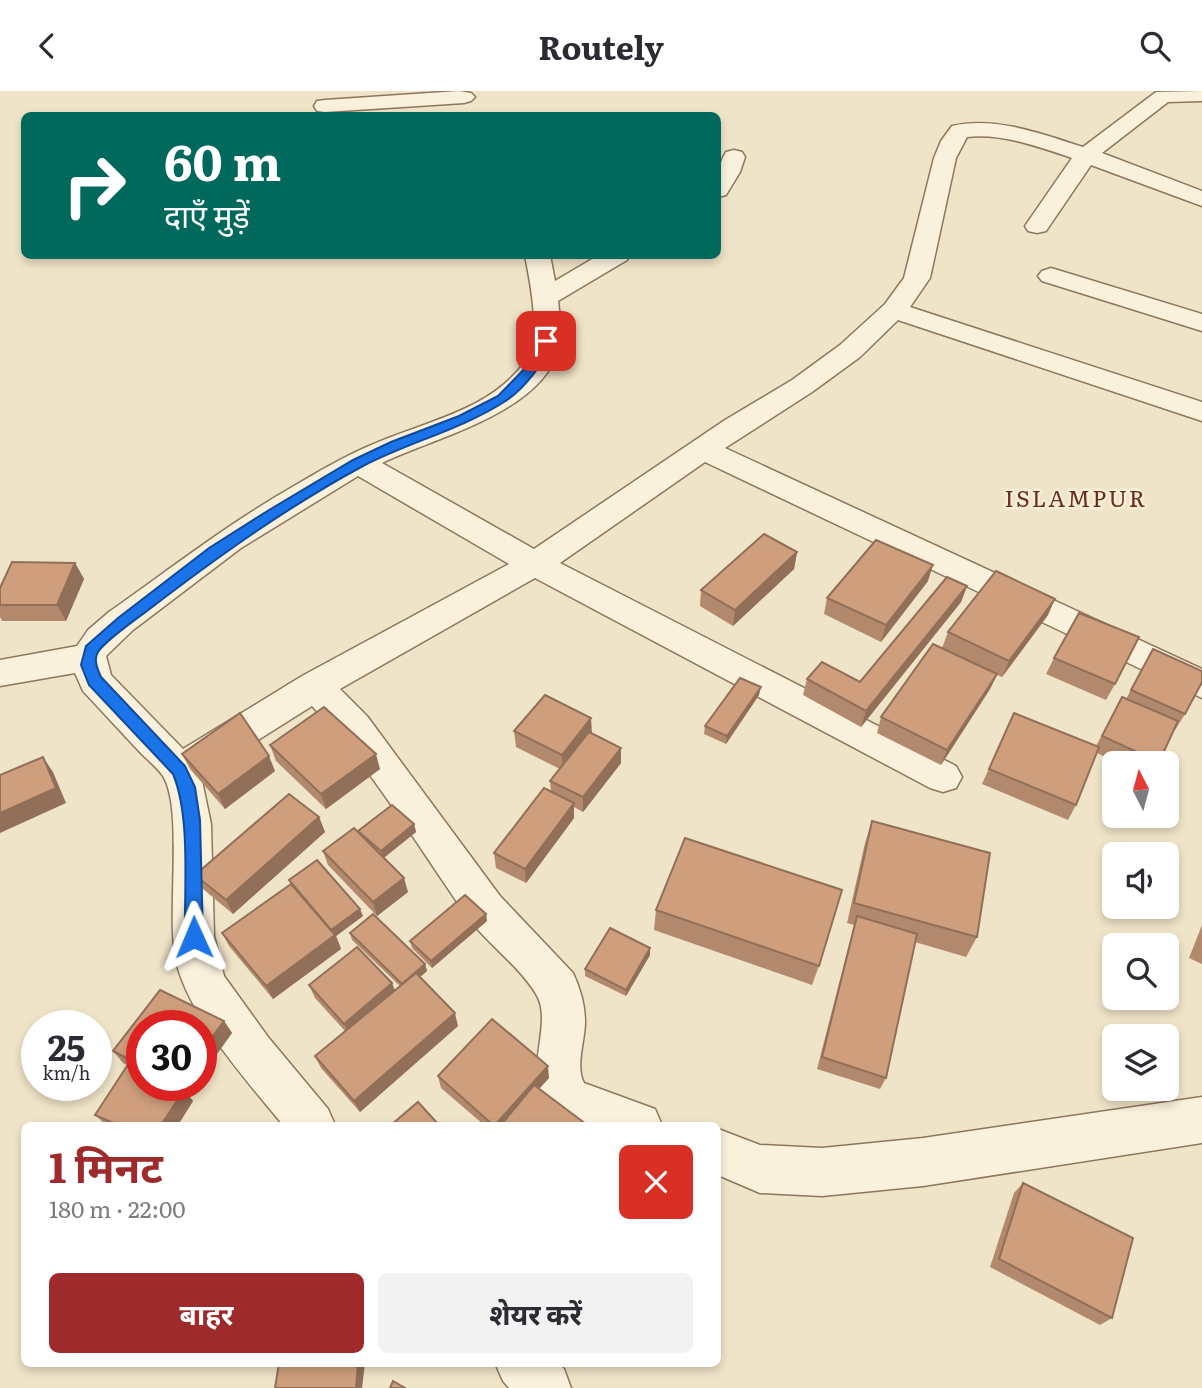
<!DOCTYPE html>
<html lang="hi">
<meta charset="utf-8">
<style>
:root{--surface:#fff;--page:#f2f2f3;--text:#2b2b33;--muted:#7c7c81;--accent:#9e2a2b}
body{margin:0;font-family:Literata,"Noto Sans Devanagari",serif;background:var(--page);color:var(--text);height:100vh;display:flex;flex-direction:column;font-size:26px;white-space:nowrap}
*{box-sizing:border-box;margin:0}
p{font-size:23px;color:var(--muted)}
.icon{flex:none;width:38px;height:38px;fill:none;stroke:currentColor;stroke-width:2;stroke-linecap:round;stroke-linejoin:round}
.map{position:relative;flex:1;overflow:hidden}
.side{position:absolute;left:21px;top:1031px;width:700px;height:245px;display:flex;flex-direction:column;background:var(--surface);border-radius:10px;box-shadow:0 4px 10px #0003}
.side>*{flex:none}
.banner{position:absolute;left:21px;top:21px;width:700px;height:147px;border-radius:10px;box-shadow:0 4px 10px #0003;background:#00695c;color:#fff;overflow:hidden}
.needle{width:46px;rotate:354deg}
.buttons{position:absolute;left:1102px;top:660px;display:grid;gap:14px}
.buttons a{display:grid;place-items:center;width:77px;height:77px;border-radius:10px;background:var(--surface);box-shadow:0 4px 10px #0003;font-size:35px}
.speed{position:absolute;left:21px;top:919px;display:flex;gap:14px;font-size:35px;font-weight:700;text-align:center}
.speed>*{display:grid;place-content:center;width:91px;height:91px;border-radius:50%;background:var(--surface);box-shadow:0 4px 10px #0003;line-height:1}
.speed small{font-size:18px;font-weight:400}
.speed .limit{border:10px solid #d22;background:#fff;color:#111}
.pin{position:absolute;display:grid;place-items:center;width:60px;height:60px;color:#fff;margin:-30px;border-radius:14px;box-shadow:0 4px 10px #0006}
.me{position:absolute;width:77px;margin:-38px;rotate:359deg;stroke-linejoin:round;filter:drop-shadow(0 0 5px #0008)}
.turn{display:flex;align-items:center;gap:24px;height:147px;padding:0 28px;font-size:32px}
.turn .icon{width:91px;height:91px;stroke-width:2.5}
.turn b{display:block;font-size:49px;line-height:60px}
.round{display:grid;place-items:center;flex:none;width:74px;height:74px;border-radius:10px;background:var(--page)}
.headline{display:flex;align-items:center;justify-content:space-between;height:119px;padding:0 28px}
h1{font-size:42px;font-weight:700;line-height:52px;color:var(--accent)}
.primary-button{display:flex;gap:14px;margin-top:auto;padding:14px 28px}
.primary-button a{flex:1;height:80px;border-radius:10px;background:var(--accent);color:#fff;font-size:28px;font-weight:700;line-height:80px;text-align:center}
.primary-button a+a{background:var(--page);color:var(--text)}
header{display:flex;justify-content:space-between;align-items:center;height:91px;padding:0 28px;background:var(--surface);font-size:32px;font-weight:700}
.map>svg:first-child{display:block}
</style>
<header><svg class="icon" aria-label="back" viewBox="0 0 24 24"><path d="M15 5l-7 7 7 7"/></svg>Routely<svg class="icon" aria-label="search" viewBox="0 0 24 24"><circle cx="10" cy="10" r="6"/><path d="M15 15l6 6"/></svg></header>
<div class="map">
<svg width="1202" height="1297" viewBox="0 0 1202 1297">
<rect width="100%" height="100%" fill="#f0e4c8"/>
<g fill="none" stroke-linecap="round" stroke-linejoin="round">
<g stroke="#8d765c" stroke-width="3">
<g id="minor">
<polygon points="459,0 471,2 475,6 471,10 464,12 325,21 317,20 314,15 317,10 325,9"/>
<path d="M1202 0V10L1168 11 1102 62 1202 100V115L1091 74 1046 140 1037 142 1028 140 1025 135 1072 67C1039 56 1002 42 967 46L956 67 930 187 910 216 1202 311V330L898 229 860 266 812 301 725 357 1202 578V607L705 371 560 472 956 675 962 686 956 697 943 701 930 697 535 487 340 598 367 625 500 805 573 882C580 897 585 914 585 931 585 950 575 975 584 992L655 1018 662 1034C635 1034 572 1042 553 1025 516 991 556 934 536 903 519 875 489 854 469 828 418 756 373 678 312 615L201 685 211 733 214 845 224 885 268 946 328 1018 335 1034H283C247 990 189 926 176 870 166 824 184 719 163 685 156 675 145 667 137 658 119 639 101 619 83 600L75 582 0 595V569L77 555 88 539 109 521C170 478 229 432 294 395 318 381 343 366 369 355 422 331 492 320 526 269 542 244 530 192 525 164H550L555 190 599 164H630L627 169 558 210C560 226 562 244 558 259 541 322 433 347 382 372L534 458 725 329 792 289 840 254 885 213 904 187 934 67 941 50 952 35C995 25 1042 43 1083 56L1156 1ZM358 385 509 473 302 585 183 658 111 584 106 565 133 539 241 457Z"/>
<path d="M734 59 742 61 745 66 740 81 726 104 718 106C718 90 717 75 726 61Z"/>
<polygon points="1051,177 1202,223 1202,240 1042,190 1038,185 1042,180"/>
<polygon points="1202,1006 1202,1052 923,1095 822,1105 760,1102 718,1084 718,1038 760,1054 822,1057 923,1047"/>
<polygon points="495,1272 558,1272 564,1278 571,1297 509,1297 503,1290"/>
</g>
</g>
<use href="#minor" fill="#faf1dc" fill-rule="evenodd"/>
</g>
<g fill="#b2896c">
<polygon points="797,461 794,478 733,535 700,515 701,499"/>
<polygon points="75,472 84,488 66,530 2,530 0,526 0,497"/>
<polygon points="928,490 881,551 824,523 827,507"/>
<polygon points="967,495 961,511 861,636 803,604 807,588 860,591"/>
<polygon points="1048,524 1002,586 997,584 990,598 941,674 877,642 881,626 942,557 948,541"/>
<polygon points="1153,558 1185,623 1175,639 1174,638 1158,672 1118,672 1097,662 1076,714 1068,729 982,693 1014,622 1096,655 1122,606 1126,608"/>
<polygon points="1054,567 1115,593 1106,609 1046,583"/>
<polygon points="759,604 726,653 704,643 705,635"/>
<polygon points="514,640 592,643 621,672 583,721 574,716 574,727 526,792 496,777 494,762 551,701 550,690 560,678 516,656"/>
<polygon points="270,654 380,678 326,718 276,670"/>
<polygon points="182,663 275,680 225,718 190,678"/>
<polygon points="319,726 325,741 233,823 203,798 195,784"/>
<polygon points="872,730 977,846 966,866 915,851 886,987 880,998 817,978 854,834 847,832 865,752"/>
<polygon points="414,733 416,741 384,767 408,801 377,825 328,774 323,760 359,742 358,740"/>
<polygon points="289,789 363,825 336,845 341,858 273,908 229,855 222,842 291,793"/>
<polygon points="656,819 819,875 812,894 654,839"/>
<polygon points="486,823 487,830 432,877 412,857 410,850"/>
<polygon points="1202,834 1202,873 1189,867"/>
<polygon points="350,842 425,873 427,880 420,886 458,935 360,1021 321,977 315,965 345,940 315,907 309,894 392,892 395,899 400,895 352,849"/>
<polygon points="650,864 626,905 585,885 585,878"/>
<polygon points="160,899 224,930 232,942 201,985 201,934 142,934 142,982 123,972 113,960"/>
<polygon points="438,985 549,987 539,997 586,1033 586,1034 484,1034 441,997"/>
<polygon points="142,994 195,994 188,1004 193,1010 178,1034 106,1034 95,1024"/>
<polygon points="1023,1092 1112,1227 1100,1234 990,1176 1014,1102"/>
</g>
<g fill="#916f58">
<polygon points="797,461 794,478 733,535 735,519"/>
<polygon points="75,472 84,488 66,530 57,514"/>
<polygon points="933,474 928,490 881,551 886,534"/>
<polygon points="967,495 961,511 861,636 866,620"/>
<polygon points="1055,508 1048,524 1002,586 1009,570"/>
<polygon points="997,583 990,598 941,674 947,659"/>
<polygon points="761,596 759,604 726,653 727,645"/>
<polygon points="591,627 592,643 563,679 562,664"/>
<polygon points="621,657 621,672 583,721 583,706"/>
<polygon points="376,663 380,678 326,718 321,703"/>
<polygon points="269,665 275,680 225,718 218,703"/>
<polygon points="43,666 53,681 66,712 0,742 0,722"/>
<polygon points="574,712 574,727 526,792 525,778"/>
<polygon points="319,726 325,741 233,823 226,809"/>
<polygon points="414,733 416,741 383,767 381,760"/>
<polygon points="404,787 408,801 377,825 373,811"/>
<polygon points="360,818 363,825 336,845 341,858 273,908 266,895 331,839"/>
<polygon points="486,823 487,830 432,877 431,870"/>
<polygon points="650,857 650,864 626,905 626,899"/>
<polygon points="425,873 427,880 404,900 402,893"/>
<polygon points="392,892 396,905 350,945 344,933"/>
<polygon points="455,922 458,935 360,1021 354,1010"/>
<polygon points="224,930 232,942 201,985 201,961"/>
<polygon points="548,975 549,987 507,1034 495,1034"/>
<polygon points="178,994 195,994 188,1004 193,1010 178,1034 161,1034 183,1000"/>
<polygon points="358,1272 365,1272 362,1297 356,1297"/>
</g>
<g fill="#cf9f7d" stroke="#916f58" stroke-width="2">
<polygon points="764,443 797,461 735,519 701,499"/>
<polygon points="876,449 933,474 886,534 827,507"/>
<polygon points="12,471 75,472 57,514 0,514 0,497"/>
<polygon points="996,480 1055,508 1009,570 948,541"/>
<polygon points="947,486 967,495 866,620 807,588 822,571 860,591"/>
<polygon points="1079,522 1139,546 1115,593 1054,567"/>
<polygon points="933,553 997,583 947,659 881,626"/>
<polygon points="1153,558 1202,580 1202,591 1185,623 1131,599"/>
<polygon points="740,587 761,596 727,645 705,635"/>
<polygon points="545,604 591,627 562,664 514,640"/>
<polygon points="1122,606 1178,630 1159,671 1102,645"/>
<polygon points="324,616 376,663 321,703 270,654"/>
<polygon points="240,622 269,665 218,703 182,663"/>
<polygon points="1014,622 1099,656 1076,714 989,678"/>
<polygon points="589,641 621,657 583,706 550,690"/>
<polygon points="43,666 56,697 0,722 0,684"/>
<polygon points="544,697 574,712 525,778 494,762"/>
<polygon points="289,703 319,726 226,809 195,784"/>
<polygon points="392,714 414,733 381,760 358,740"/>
<polygon points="872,730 990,762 977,846 854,812"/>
<polygon points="354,737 404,787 373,811 323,760"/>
<polygon points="685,747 842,799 819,875 656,819"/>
<polygon points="317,769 360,818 331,839 289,789"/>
<polygon points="291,793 335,844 266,895 222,842"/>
<polygon points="465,804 486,823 431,870 410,850"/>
<polygon points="373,823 425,873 402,893 350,842"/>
<polygon points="857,825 917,843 886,987 822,966"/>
<polygon points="610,837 650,857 626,899 585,878"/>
<polygon points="357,856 392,892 344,933 309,894"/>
<polygon points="416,882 455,922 354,1010 315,965"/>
<polygon points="160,899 224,930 201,961 201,934 142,934 142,975 113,960"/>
<polygon points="492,928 548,975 495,1034 493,1034 438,985"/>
<polygon points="127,975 142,982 142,994 171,994 184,999 161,1034 118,1034 95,1024"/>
<polygon points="534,994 586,1033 585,1034 501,1034"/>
<polygon points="418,1011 439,1034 391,1034"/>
<polygon points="1023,1092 1133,1147 1112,1227 999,1168"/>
<polygon points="279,1272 358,1272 356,1297 275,1297"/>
<polygon points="393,1290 405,1297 390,1297"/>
</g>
<path fill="#1a73e8" stroke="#114b97" stroke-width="2" d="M542 248 552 250C546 271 523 299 504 311 460 339 409 351 363 375 287 416 216 467 147 520 136 528 105 550 98 561 93 569 98 579 101 586L185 675 195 696 200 729 203 846 201 852 194 854 188 852 185 846C184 799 191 726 173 683L89 594 81 574 86 555 118 527 209 457 269 419 353 369 391 351 459 325 498 305 536 266Z"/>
<g text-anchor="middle" stroke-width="5" stroke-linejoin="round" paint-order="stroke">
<g font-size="23" letter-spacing="2" fill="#6b2e1e" stroke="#f7eed8">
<text x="1076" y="416">ISLAMPUR</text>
</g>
</g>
</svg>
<div class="buttons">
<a><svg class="needle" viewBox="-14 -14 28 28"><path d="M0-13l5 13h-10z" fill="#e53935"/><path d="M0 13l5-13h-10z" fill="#7c7c81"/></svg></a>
<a><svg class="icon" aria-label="sound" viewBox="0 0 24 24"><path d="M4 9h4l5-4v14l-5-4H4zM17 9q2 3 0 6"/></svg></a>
<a><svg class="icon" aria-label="search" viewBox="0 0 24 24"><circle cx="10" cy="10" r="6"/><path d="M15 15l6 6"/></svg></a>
<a><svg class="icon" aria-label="layers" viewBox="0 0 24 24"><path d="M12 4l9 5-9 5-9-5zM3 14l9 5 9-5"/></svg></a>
</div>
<div class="speed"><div>25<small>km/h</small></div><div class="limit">30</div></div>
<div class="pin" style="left:546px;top:250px;background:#d93025"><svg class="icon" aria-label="arrive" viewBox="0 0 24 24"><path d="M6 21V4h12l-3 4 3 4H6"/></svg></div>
<svg class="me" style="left:194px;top:846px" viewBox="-20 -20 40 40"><path d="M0-17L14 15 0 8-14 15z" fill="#1a73e8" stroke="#fff" stroke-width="4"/></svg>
<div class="banner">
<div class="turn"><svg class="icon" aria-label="right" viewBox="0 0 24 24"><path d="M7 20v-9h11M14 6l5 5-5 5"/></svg><div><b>60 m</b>दाएँ मुड़ें</div></div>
</div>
<section class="side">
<div class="headline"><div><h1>1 मिनट</h1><p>180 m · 22:00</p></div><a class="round" style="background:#d93025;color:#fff"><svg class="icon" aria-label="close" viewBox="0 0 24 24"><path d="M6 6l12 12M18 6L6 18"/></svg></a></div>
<div class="primary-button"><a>बाहर</a><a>शेयर करें</a></div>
</section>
</div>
